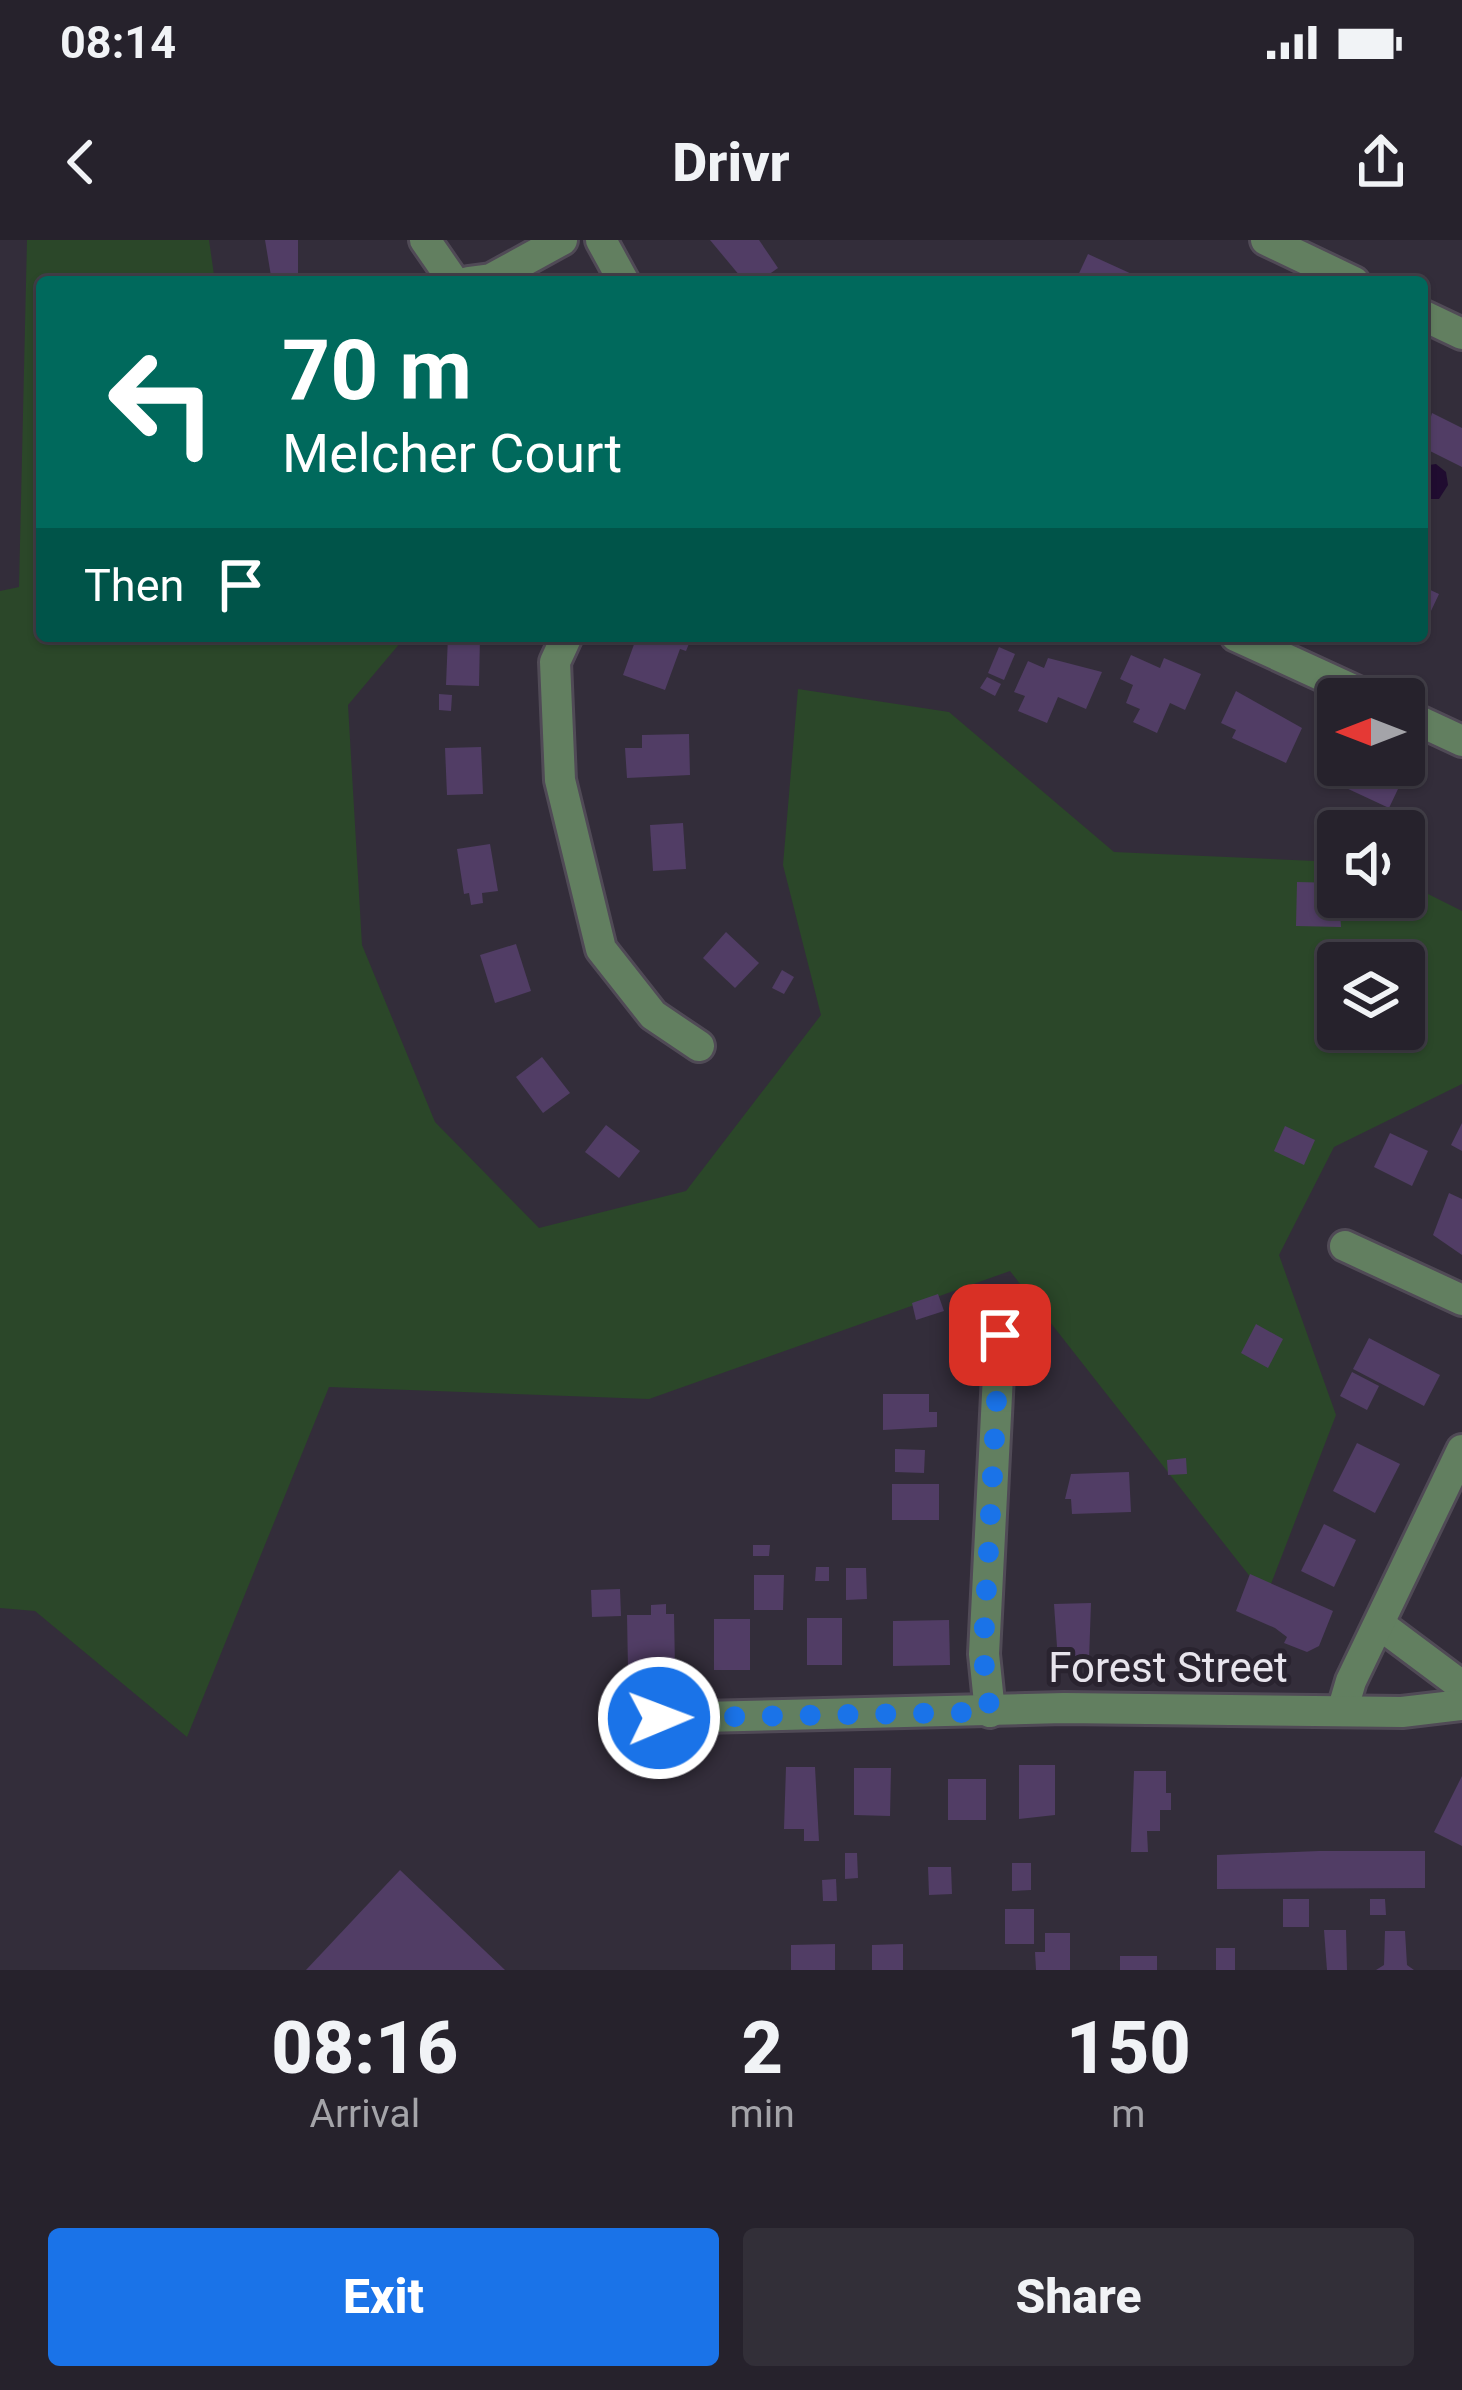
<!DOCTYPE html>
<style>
:root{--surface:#26222c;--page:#322f38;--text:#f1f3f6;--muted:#a4a4a9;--line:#423f48;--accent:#1a73e8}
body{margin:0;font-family:Roboto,sans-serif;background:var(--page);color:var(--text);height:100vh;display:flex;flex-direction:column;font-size:45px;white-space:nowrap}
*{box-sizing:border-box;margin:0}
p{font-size:39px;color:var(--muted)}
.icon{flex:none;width:66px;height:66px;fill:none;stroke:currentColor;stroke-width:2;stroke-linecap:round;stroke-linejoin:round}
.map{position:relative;height:1730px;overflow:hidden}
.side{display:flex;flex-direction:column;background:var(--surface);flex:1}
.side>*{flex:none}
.top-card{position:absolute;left:36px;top:36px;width:1392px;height:366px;border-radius:12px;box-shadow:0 3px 9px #0004,0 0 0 3px var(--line);background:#00695c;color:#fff;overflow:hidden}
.needle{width:78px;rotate:270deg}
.tools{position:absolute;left:1317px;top:438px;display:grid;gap:24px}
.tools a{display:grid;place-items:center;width:108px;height:108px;border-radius:12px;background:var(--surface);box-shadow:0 3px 9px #0004,0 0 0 3px var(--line);font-size:60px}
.pin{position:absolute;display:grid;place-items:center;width:102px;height:102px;color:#fff;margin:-51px;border-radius:24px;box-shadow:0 6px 18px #0006}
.me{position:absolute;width:132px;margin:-66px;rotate:89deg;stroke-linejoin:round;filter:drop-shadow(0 0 9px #0008)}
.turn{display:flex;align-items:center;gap:42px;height:252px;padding:0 48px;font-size:54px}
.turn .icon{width:156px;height:156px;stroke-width:2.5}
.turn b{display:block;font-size:84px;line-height:102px}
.then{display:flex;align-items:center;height:114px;padding:0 48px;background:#0003;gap:24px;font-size:45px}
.eta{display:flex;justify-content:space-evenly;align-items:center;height:204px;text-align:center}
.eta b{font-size:72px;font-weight:800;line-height:84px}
.button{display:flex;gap:24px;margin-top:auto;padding:24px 48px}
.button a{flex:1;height:138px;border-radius:12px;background:var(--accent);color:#fff;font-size:48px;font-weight:800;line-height:138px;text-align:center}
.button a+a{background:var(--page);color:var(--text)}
.status{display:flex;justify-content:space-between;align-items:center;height:84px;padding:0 60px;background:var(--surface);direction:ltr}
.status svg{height:33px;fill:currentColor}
header{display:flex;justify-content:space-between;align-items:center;height:156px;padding:0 48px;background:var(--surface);font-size:54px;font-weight:800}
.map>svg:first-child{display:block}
</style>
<div class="status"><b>08:14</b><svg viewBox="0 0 49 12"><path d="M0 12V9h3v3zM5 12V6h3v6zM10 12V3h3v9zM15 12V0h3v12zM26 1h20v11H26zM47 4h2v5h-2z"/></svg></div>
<header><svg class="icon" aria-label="back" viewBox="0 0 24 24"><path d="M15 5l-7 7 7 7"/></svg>Drivr<svg class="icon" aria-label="share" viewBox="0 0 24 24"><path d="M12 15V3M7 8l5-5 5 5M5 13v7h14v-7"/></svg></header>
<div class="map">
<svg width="1462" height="1730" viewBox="0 0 1462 1730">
<rect width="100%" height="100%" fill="#332d3a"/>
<path fill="#2b4729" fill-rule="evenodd" d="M27 0H209L215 42H42V396H406L348 465 362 705 435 882 539 988 686 951 821 775 783 625 798 449 949 472 1114 612 1338 622V657H1404V642L1462 671V844L1334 907 1279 1015 1336 1175 1266 1357 1010 1031 649 1159 329 1147 187 1497 35 1371 0 1368V351L19 347ZM1338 723H1404V789H1338Z"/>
<polygon fill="#200c30" points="1436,224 1446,232 1448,245 1439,259 1422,259 1422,226"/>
<g fill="#513d65">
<polygon points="265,0 298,0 298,42 272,42"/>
<polygon points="710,0 759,0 778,28 758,42 745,42"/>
<polygon points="1088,14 1134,35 1142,42 1075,42"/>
<polygon points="1432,173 1462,188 1462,227 1422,207"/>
<polygon points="1422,333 1431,337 1426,348 1439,354 1422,390"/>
<polygon points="448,396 480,397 479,446 446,445"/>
<polygon points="637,396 692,396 686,411 680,409 665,450 623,435"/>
<polygon points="999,407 1015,414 1004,440 988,433"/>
<polygon points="1131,415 1160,428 1164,418 1201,434 1185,470 1170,463 1157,493 1133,482 1140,469 1126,463 1133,445 1120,439"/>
<polygon points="1048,418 1102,432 1086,469 1058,457 1047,483 1018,471 1025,456 1014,452 1028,421 1044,428"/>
<polygon points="987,437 1001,444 995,456 980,448"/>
<polygon points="1236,451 1302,488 1286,523 1232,498 1236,490 1221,483"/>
<polygon points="439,454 452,455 451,471 439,470"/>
<polygon points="689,494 690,535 627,538 625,508 642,508 642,495"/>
<polygon points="481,507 483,554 447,555 445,508"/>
<polygon points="1354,525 1392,527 1385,543 1398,549 1389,568 1344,547"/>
<polygon points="683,583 686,629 653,631 650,585"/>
<polygon points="490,604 498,651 482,653 483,663 471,665 469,653 464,654 457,609"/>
<polygon points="1297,642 1338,643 1341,687 1296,686"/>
<polygon points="726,692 759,723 735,748 703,718"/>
<polygon points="516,704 531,751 495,763 480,715"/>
<polygon points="782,730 794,737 784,754 772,748"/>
<polygon points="542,817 570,853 543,873 516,837"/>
<polygon points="1462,883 1462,911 1451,905"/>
<polygon points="606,885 640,911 619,938 585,912"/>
<polygon points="1285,886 1315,900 1304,925 1274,911"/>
<polygon points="1390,893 1428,911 1412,946 1374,927"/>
<polygon points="1449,953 1462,959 1462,1015 1433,995"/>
<polygon points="938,1054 944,1071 916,1080 912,1063"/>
<polygon points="1256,1084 1283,1099 1268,1128 1241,1113"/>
<polygon points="1369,1098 1440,1135 1424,1166 1353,1129"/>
<polygon points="1352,1132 1379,1146 1367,1170 1340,1156"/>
<polygon points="883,1154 929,1154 929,1172 937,1172 937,1187 883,1190"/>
<polygon points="1357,1203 1400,1224 1375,1273 1333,1251"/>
<polygon points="895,1209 925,1210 924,1233 895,1232"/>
<polygon points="1186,1218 1187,1234 1168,1235 1167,1220"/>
<polygon points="1129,1232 1131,1272 1072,1274 1071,1259 1065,1259 1071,1234"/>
<rect x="892" y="1244" width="47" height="36"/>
<polygon points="1324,1284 1356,1300 1334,1347 1301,1331"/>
<polygon points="753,1305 770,1305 769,1316 753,1316"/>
<polygon points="816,1327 829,1327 829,1341 815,1341"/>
<polygon points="846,1328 866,1328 867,1359 846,1360"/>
<polygon points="1250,1334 1333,1371 1319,1406 1307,1412 1284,1403 1287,1397 1275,1388 1236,1371"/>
<polygon points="754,1335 784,1335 783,1370 754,1370"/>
<polygon points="620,1349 621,1376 592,1377 591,1350"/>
<polygon points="1091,1363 1089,1420 1058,1421 1054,1364"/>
<polygon points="666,1364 666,1374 674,1374 675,1428 628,1429 627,1375 651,1375 651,1365"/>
<rect x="807" y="1378" width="35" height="47"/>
<rect x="714" y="1379" width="36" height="51"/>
<polygon points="949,1380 950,1425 893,1426 893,1381"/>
<polygon points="1019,1525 1055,1525 1055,1575 1019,1579"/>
<polygon points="786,1527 815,1527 819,1601 804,1601 804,1589 784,1589"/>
<polygon points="854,1528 891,1528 890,1576 854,1575"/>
<polygon points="1134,1531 1166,1531 1166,1553 1171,1553 1171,1570 1160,1570 1160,1591 1147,1591 1148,1612 1131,1612"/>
<polygon points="1462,1536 1462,1606 1434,1592"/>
<rect x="948" y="1539" width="38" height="41"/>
<polygon points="1319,1611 1425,1611 1425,1648 1217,1649 1217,1615"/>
<polygon points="845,1613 857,1613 858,1638 845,1639"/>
<polygon points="1012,1623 1031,1623 1031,1650 1012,1651"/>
<polygon points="928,1627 951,1627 952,1654 929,1655"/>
<polygon points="400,1630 505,1730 306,1730"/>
<polygon points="836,1639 837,1661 823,1661 822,1640"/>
<rect x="1283" y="1659" width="26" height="28"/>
<polygon points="1370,1659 1385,1659 1386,1675 1370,1675"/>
<rect x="1005" y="1669" width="29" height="35"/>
<polygon points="1324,1690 1346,1690 1347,1730 1327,1730"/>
<polygon points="1385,1691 1405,1691 1407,1725 1414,1730 1376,1730 1384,1725"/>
<polygon points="1045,1693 1070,1693 1070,1730 1036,1730 1035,1712 1045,1712"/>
<polygon points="835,1704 835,1730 791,1730 791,1705"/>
<polygon points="903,1704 903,1730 872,1730 872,1705"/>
<rect x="1216" y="1708" width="19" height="22"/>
<rect x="1120" y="1716" width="37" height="14"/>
</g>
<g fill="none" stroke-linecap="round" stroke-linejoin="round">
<g stroke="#504a56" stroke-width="36">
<g id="minor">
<polyline points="425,0 454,42"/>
<polyline points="601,0 624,42"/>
<polyline points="1266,0 1354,42"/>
<polyline points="468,42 491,39 562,0"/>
<polyline points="1422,75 1462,94"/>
<polyline points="567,396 555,422 560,540 601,709 653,775 699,806"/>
<polyline points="1236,396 1373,459"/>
<polyline points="1404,474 1462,501"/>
<polyline points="1345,1006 1462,1060"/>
<polyline points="1379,1384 1462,1446"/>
<polyline points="1343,1468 1351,1441 1462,1210"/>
<polyline points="990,1472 984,1414 1000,1095"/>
<polyline points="659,1478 1064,1468 1402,1472 1462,1465"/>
</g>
</g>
<use href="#minor" stroke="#627f60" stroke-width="30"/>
</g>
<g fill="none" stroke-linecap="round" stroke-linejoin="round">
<polyline stroke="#1a73e8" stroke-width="21" stroke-dasharray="0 37.8" points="659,1478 990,1472 983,1414 1000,1095"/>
</g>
<g text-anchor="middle" stroke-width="10" stroke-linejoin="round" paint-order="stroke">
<g font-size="42" fill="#e7e4ec" stroke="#29232f">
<text x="1168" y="1442">Forest Street</text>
</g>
</g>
</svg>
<div class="tools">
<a><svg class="needle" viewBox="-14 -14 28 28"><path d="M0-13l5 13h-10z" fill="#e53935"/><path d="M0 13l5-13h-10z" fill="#a4a4a9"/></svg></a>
<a><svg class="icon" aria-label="sound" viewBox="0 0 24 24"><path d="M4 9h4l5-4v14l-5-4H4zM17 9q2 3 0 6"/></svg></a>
<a><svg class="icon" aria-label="layers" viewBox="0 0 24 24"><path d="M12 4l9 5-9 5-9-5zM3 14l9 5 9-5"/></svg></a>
</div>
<div class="pin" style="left:1000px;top:1095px;background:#d93025"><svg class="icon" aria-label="arrive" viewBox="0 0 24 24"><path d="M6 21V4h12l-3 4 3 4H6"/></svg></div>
<svg class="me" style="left:659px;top:1478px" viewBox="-20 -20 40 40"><circle r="17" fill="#1a73e8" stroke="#fff" stroke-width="3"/><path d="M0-11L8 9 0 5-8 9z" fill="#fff"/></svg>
<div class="top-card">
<div class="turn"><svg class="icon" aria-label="left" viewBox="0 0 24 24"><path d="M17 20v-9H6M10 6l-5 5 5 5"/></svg><div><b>70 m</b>Melcher Court</div></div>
<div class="then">Then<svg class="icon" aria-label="arrive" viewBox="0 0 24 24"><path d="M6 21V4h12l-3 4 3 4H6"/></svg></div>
</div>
</div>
<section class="side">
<div class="eta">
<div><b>08:16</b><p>Arrival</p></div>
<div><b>2</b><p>min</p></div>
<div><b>150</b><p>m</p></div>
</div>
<div class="button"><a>Exit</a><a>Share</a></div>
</section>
